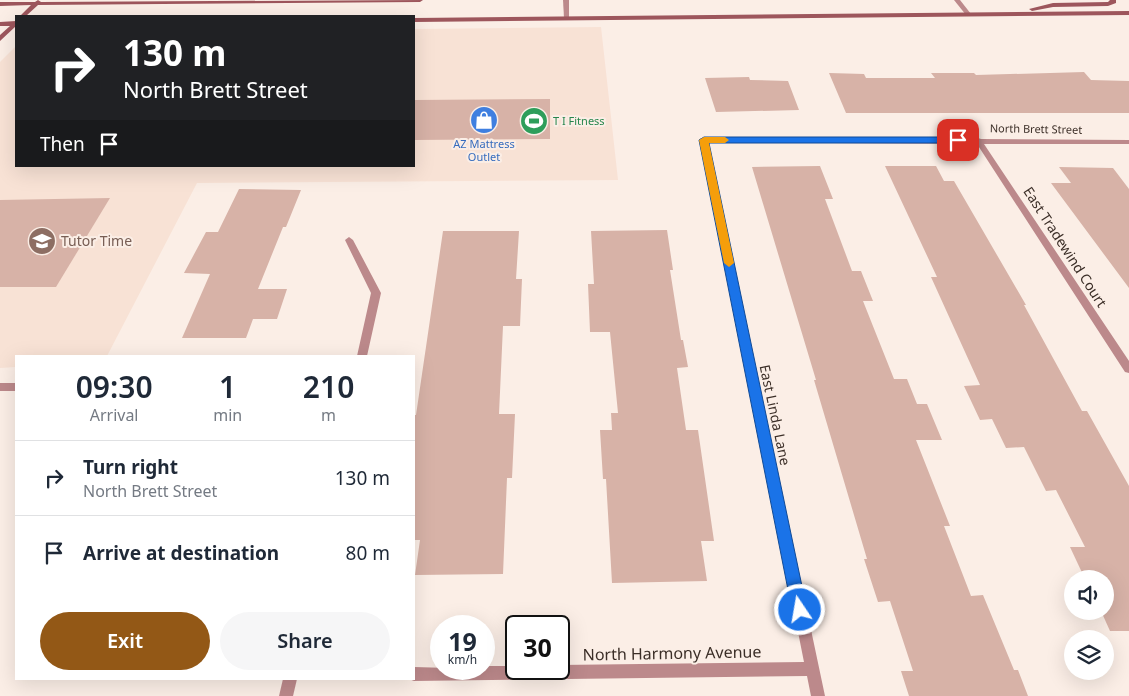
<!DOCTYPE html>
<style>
:root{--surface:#fff;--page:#f6f6f7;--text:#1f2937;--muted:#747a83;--line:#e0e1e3;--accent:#935816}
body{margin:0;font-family:"Noto Sans",sans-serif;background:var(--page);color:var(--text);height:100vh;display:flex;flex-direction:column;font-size:19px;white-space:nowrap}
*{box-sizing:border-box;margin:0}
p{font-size:16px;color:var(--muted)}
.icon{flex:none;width:28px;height:28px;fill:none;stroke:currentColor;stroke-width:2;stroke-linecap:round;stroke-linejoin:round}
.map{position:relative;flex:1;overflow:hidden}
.side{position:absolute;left:15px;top:355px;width:400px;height:325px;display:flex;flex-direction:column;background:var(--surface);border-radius:0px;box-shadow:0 5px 20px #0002}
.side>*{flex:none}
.hud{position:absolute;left:15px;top:15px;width:400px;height:152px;border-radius:0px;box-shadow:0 5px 20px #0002;background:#202124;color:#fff;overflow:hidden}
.buttons{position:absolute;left:1064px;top:570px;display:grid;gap:10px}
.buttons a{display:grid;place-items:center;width:50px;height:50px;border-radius:50%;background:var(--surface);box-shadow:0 5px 20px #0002;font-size:25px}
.speed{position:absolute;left:430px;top:615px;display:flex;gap:10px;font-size:25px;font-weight:700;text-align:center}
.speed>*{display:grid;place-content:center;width:65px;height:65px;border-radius:50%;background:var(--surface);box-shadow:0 5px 20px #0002;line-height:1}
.speed small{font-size:12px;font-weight:400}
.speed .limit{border:2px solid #111;border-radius:8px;background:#fff;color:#111}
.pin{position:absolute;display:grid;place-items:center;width:42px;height:42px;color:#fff;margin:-21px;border-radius:10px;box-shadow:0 2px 8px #0006}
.me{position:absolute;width:55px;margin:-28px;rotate:348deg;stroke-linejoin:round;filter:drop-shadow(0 0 4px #0008)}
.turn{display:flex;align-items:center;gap:18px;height:105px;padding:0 25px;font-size:22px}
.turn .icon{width:65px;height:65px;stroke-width:2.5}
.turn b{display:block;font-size:35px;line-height:42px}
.then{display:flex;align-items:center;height:48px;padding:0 25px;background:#0003;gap:10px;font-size:19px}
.eta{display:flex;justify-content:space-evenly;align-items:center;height:85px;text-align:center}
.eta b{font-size:30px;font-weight:600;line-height:35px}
.primary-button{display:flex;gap:10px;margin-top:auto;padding:10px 25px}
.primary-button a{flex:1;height:58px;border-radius:30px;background:var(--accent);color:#fff;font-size:20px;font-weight:600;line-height:58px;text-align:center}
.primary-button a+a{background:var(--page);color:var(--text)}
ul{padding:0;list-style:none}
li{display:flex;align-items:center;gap:15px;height:75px;padding:0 25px;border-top:1px solid var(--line)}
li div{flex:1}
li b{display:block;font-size:19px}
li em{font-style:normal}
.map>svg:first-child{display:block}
</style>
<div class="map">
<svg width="1129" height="696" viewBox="0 0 1129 696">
<rect width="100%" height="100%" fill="#fbeee6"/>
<polygon fill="#f8e2d5" points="601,27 618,180 197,183 107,356 16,356 16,367 0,368 0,62 16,46 16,166 414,166 414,29"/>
<g fill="#d7b2a7">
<polygon points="1084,72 1091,80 1129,81 1129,113 846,113 829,73 864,74 866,78 935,78 931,73 974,73 976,75"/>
<polygon points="749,77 750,80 788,81 799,110 716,112 705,78"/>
<polygon points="550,99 550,139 414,140 414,100"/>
<polygon points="820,166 833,199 825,199 852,271 861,271 873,301 863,301 894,379 907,379 917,404 927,404 942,440 916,440 950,526 944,526 971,596 983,595 1014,670 1018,670 1028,696 909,696 901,671 913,671 890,601 878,602 864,559 867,559 814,380 816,380 752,167"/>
<polygon points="885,166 936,166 944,181 954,181 1026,305 1024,305 1082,411 1087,411 1129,486 1129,631 1110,631 1101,611 1105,611 1105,579 1085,579 1070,547 1085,547 1056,490 1046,491 1024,447 1006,448 992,419 980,420 964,386 980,385 931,277 937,277"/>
<polygon points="1059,167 1113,168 1129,189 1129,288 1051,183 1071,183"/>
<polygon points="239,189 301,190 286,227 283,227 258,289 287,289 277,319 253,319 246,338 182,338 210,274 184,273 206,232 218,232"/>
<polygon points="110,198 56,287 0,287 0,200"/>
<polygon points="667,230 673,270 670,270 681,340 683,340 688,367 677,368 686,430 698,430 714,541 701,541 707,581 612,583 606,479 603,479 600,430 612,430 611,413 618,413 610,332 590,332 588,284 594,284 591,231"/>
<polygon points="443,231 519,231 516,279 522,279 520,326 503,326 499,414 515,414 512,478 507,478 503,574 415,575 420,540 414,540 414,415 416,415"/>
</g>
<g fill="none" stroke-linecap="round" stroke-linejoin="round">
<g fill="#bc898b" fill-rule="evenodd">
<polygon points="563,0 569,0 569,19 564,18"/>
<polygon points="954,0 960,0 971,14 970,15 966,15"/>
<polygon points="701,138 975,139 978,138 981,139 1129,140 1129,144 984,144 1129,361 1129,373 1125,372 977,144 708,142 825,696 811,696 807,676 414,681 409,679 414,679 414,667 484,669 484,666 516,666 516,669 559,669 559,665 804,662 700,140"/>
<polygon points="349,237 353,240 381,293 367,356 357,356 371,293 345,240"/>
<rect x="0" y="383" width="16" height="8"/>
<polygon points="283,679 297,679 293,696 279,696"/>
</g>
<g fill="#9d565c" fill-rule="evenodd">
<polygon points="38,0 41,2 423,0 420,2 38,5 26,16 20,16 31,5 0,6 0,2 35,2"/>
<polygon points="1110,0 1116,0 1116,3 1108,6 1053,7 1032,11 1029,9 1053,3 1108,2"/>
<polygon points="1129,11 1129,15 414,22 414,18"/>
<polygon points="16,21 16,26 0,41 0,35 10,26 0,26 0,22"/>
</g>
</g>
<polygon fill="#1a73e8" stroke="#114b97" points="704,137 958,137 963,140 958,143 709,143 807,610 805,615 800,618 794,615 792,610 699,140"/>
<polygon fill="#f59e0b" points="704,137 725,137 729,140 725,143 709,143 734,263 729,267 724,263 699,140"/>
<defs>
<g id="shop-disc" transform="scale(1.4375)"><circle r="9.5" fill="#3f7fe0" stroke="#fbeee6"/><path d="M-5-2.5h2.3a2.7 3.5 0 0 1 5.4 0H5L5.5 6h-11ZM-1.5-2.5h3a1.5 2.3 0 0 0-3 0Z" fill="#fff"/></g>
<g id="stadium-disc" transform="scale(1.4375)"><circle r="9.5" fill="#2e9e5b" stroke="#fbeee6"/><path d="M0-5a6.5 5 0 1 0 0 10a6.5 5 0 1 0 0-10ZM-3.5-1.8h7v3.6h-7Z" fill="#fff"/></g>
<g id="school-disc" transform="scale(1.4375)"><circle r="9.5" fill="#8d6e63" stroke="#fbeee6"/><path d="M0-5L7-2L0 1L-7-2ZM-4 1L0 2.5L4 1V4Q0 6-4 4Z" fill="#fff"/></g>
</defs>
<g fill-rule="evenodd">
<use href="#shop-disc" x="484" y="120"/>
<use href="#stadium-disc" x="534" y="121"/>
<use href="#school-disc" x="42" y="241"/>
</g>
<g text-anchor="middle" stroke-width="4" stroke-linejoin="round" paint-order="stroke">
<g font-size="11" fill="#27864d" stroke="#fbeee6" text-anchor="start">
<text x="553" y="125">T I Fitness</text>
</g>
<g font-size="11" fill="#3b2e27" stroke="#fbeee6">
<text transform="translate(1036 129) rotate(1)" y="4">North Brett Street</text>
</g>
<g font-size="11" fill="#366cbe" stroke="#fbeee6">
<text x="484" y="148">AZ Mattress<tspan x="484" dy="13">Outlet</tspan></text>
</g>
<g font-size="14" fill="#785e54" stroke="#fbeee6" text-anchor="start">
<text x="61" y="246">Tutor Time</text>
</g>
<g font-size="14" fill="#3b2e27" stroke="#fbeee6">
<text transform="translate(1065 247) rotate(57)" y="5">East Tradewind Court</text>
<text transform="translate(775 415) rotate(78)" y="5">East Linda Lane</text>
</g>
<g font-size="16" fill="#3b2e27" stroke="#fbeee6">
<text transform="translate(672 653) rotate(-1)" y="6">North Harmony Avenue</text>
</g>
</g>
</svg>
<div class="buttons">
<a><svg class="icon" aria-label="sound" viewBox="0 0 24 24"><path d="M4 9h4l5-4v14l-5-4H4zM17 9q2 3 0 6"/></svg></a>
<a><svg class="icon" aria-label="layers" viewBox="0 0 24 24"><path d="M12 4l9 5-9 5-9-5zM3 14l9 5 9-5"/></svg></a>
</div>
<div class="speed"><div>19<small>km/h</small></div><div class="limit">30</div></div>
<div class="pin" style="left:958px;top:140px;background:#d93025"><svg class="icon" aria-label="arrive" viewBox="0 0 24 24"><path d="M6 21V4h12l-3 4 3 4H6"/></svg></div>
<svg class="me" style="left:800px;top:610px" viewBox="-20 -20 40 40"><circle r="17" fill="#1a73e8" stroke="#fff" stroke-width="3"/><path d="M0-11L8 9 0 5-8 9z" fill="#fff"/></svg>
<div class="hud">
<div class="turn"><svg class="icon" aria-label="right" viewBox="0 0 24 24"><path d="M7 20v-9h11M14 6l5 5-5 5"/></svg><div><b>130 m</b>North Brett Street</div></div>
<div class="then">Then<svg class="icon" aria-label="arrive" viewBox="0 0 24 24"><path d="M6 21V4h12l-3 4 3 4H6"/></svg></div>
</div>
<section class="side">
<div class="eta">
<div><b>09:30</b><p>Arrival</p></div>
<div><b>1</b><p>min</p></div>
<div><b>210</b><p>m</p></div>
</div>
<ul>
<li><svg class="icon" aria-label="right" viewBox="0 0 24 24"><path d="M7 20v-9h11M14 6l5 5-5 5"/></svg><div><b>Turn right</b><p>North Brett Street</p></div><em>130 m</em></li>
<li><svg class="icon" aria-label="arrive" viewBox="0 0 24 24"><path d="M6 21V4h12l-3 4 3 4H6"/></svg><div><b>Arrive at destination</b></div><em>80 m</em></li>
</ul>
<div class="primary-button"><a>Exit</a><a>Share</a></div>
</section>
</div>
